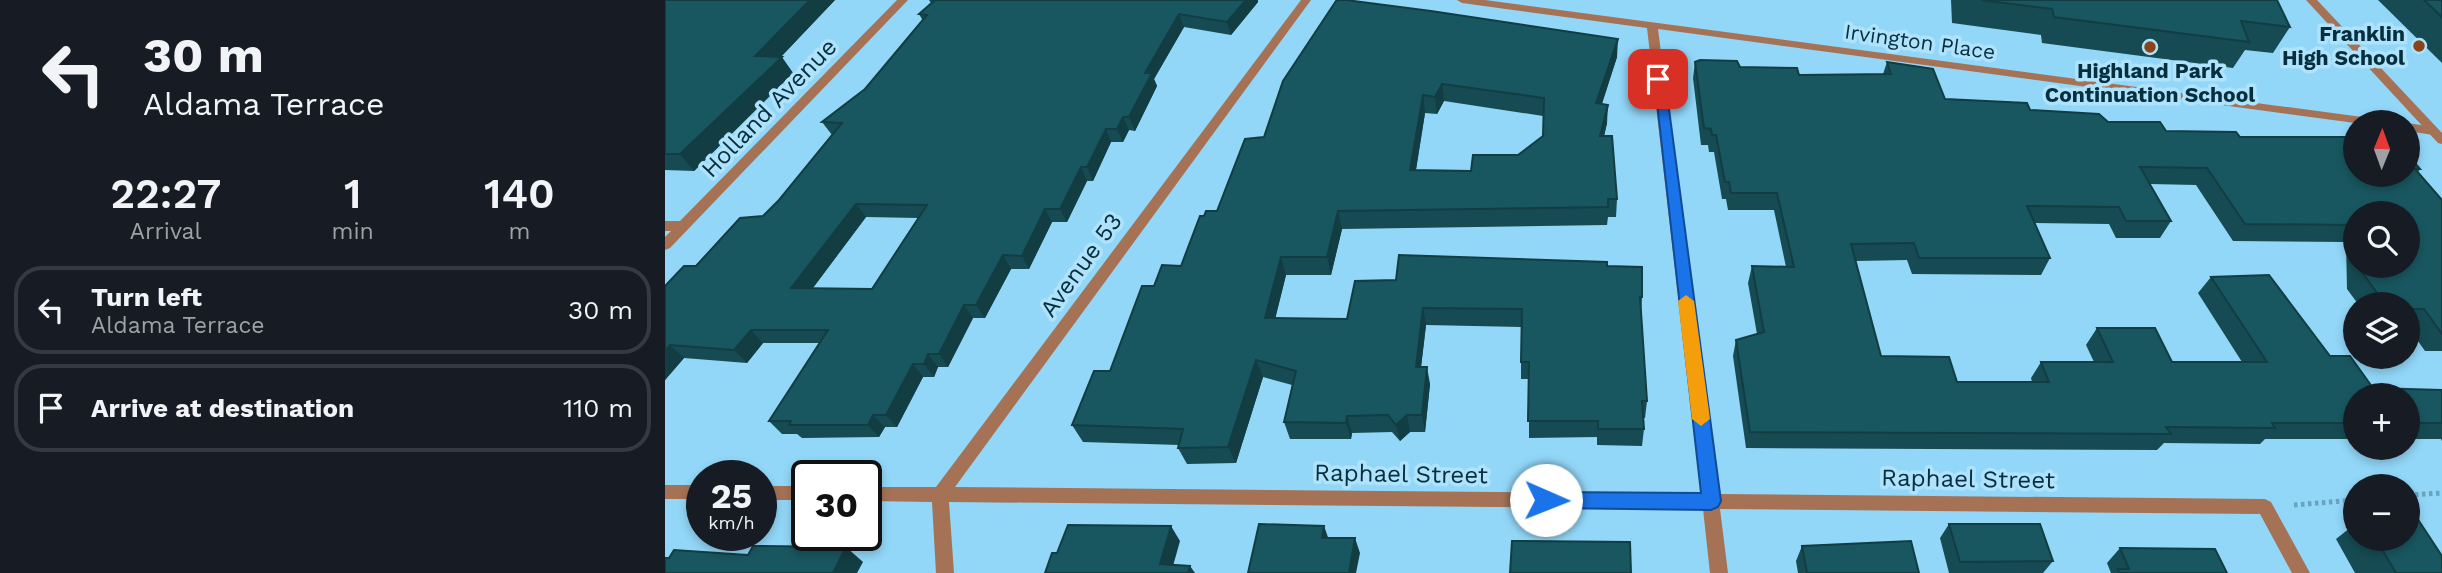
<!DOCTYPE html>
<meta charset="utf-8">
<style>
:root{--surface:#171b24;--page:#242831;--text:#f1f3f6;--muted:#9ea1a6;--line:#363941}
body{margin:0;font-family:"Work Sans",sans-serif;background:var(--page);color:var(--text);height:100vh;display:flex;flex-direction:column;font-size:26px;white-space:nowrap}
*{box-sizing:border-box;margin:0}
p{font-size:23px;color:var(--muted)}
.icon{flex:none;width:38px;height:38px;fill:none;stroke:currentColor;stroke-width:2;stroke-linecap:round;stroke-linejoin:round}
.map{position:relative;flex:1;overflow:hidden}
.drawer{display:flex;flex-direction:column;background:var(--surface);width:665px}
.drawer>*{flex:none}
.hud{background:#171b24;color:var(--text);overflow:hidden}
.needle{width:46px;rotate:1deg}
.buttons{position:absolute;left:1678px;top:110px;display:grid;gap:14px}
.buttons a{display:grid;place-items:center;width:77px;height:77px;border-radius:50%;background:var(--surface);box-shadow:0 4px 10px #0003;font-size:35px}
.speed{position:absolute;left:21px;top:460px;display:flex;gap:14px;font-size:35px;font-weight:700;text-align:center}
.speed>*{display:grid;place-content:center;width:91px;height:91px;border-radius:50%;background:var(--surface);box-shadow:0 4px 10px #0003;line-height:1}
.speed small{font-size:18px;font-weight:400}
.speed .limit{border:4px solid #111;border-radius:10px;background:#fff;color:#111}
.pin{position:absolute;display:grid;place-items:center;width:60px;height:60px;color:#fff;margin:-30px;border-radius:14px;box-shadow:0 4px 10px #0006}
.me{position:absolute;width:77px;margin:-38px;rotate:91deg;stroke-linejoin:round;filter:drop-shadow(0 0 5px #0008)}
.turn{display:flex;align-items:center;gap:24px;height:147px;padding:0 28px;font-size:32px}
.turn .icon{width:91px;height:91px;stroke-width:2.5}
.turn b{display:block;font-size:49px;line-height:60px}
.eta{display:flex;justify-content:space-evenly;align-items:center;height:119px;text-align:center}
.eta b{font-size:42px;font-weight:600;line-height:49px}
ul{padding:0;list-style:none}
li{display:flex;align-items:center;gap:21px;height:88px;margin:0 14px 10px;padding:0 14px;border:4px solid var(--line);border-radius:28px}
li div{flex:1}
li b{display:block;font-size:26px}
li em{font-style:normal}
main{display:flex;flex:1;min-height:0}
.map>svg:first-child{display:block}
</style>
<main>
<section class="drawer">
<div class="hud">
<div class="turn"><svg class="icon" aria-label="left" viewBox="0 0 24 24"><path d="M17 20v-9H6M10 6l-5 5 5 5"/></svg><div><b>30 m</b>Aldama Terrace</div></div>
</div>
<div class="eta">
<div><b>22:27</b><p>Arrival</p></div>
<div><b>1</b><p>min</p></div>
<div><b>140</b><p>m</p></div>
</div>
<ul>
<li><svg class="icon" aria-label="left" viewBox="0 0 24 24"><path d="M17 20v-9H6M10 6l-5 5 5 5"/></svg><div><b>Turn left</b><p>Aldama Terrace</p></div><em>30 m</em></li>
<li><svg class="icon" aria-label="arrive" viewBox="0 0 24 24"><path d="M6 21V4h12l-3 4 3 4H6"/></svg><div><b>Arrive at destination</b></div><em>110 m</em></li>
</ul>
</section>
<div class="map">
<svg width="1777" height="573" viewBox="0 0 1777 573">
<rect width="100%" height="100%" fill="#92d7f8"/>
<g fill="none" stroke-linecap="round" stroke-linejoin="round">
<g stroke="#68a4c0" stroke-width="5" stroke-dasharray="3.5 3.5" stroke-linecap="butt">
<polyline points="1743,495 1777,493"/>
<polyline points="1629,505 1690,500"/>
</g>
<g fill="#a57256" fill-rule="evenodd">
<polygon points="232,0 243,0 5,248 0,250 0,237 6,231 0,231 0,221 15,221"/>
<polygon points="636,0 646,0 290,487 1036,494 982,28 797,3 792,0 820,0 1712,119 1714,122 1690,123 993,29 1053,494 1600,499 1606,502 1645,573 1627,573 1595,514 1055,509 1063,573 1045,573 1038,509 284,502 289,573 271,573 267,502 201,501 201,487 271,487"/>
<polygon points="1743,123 1768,127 1774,131 1768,135 1743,131"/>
<rect x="0" y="485" width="37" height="14"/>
<rect x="96" y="486" width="46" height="14"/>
</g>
<polygon fill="#a57256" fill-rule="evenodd" points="1641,0 1652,0 1777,133 1777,144 1773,143"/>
</g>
<g fill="#164b53" fill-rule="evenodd">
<polygon points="0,0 170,0 116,57 128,73 29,171 0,170"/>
<path d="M264 0H593V2L566 35 519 27 489 79 492 86 470 131 464 130 458 142H446L428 181H422L402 222H387L364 269H346L320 318H308L283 367H273L269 377H258L232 427H220L214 437 137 438 132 434H117L104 421 155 343H98L82 363 19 358 0 380V286L31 266 98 216 114 200 167 135 157 122 200 89 258 21 254 14 266 3ZM201 217 253 218 207 289 148 288Z"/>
<polygon points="1286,0 1612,0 1625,27 1608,53 1580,50 1568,68 1377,43 1376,35 1287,23"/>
<polygon points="1713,0 1777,0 1777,63"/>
<path d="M952 57 937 104 942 123 939 136 952 199 951 217H943L942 225 677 229 666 275H621L610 318 682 319 731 280 942 266 977 297 976 312 982 401 980 418H979V429L977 446 932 445V437L864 438V379H856V327L761 325 756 367 765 384 760 432H745L735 441 727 432 687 433 686 439H625L619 422 627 385 598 377 571 463 522 464 513 448 514 445 418 442 407 425 445 371 489 286 516 266 539 216 552 211 599 137 618 81ZM779 101 878 116V136L853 155 806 171 751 170 760 113 772 114Z"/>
<path d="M1030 62 1134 75 1218 74 1222 62 1280 99 1365 110 1501 131 1575 137 1743 155 1755 169 1753 172 1777 200V351H1760L1743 327V304H1693L1682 289 1681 242 1568 241 1531 185 1485 184 1506 221 1495 238H1451L1444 224 1369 223 1385 258 1376 275 1247 274 1242 260 1191 261 1216 356 1292 382H1367L1366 378 1376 362H1429L1421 345 1432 328 1507 362H1577L1533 293 1546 277 1665 356 1708 388 1777 390V441L1776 439H1743V396H1690V439H1600L1595 444 1499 443 1492 450 1081 448 1068 356 1071 340 1092 334 1083 283 1087 266 1121 267 1109 210H1063L1061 199H1057L1049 152H1044L1043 145H1036L1028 78ZM1690 214 1743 266H1690Z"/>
<polygon points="1284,524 1388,561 1378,573 1284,573 1275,538"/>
<polygon points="1690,524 1690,539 1743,539 1777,573 1690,573 1671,539"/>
<polygon points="1137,546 1254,573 1133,573 1131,561"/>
<polygon points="1455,548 1562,573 1446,573 1442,563"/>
</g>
<g fill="#123d43">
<polygon points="145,0 170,0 103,70 117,57 128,73 29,171 15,154 90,56"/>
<polygon points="581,0 593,0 593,2 566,35 562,22"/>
<polygon points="514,14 519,27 489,79 492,86 470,131 464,117 480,73"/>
<polygon points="953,39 952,57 931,121 931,103"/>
<polygon points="777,84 779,101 772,114 770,97"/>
<polygon points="758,95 760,113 748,188 745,170"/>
<polygon points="943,105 942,123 935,154 935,136"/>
<polygon points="458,117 464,130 458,142 452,129"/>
<polygon points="441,129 446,142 428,181 422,167"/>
<polygon points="416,167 422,181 402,222 395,209"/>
<polygon points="191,204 201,217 138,301 126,288"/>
<polygon points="380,209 387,222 364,269 357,256"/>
<polygon points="673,211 677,229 666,275 662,257"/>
<polygon points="338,255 346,269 320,318 311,305"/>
<polygon points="616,257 621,275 606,336 600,318"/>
<polygon points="299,305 308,318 283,367 274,354"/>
<polygon points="758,308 761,325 754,384 751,367"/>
<polygon points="86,330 98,343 82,363 69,350"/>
<polygon points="5,345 19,358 0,380 0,351"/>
<polygon points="263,354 273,367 269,377 259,364"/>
<polygon points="591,360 598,377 571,463 563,447"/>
<polygon points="248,364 258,377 232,427 221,415"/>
<polygon points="762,367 765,384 760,432 757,415"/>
<polygon points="208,415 220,427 214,437 203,425"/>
<polygon points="742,415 745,432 735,441 731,425"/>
<polygon points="682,416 687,433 686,439 681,423"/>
<polygon points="506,526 515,541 506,573 495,564"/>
<polygon points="659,526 664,540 657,538"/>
<polygon points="690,538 695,553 691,573 684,573"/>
<polygon points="181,547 198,562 192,573 168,573"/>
<polygon points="525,566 530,573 523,573"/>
</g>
<g fill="#195760" stroke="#123d43" stroke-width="2" fill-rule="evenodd">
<polygon points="0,0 145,0 90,56 117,57 15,154 0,154"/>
<path d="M270 0H581L562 22 514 14 480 73H487L464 117H458L452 129H441L422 167H416L395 209H380L357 256 338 255 311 305H299L274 354H263L259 364H248L221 415H208L203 425H124L126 421H104L163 330H86L69 350 5 345 0 351V286L19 266H31L75 218 98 216 114 200 177 123 157 122 200 89 262 15 254 14ZM191 204 262 205 207 289 126 288Z"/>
<path d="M673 0H681L766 11 953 39 931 103 943 105 935 136H947L952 199H943V207L673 211 662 257H616L600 318 682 319 690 281 731 280 734 255 942 262V266L977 267V297H975L982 401H977L979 429H933V421H863L864 362H856L857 309 758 308 751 367H762L757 415H742L731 425 723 415 682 416 681 423 619 422 631 371 591 360 563 447 513 448 518 429 407 425 429 371H445L477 286H489L497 265 516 266 535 216H539L541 211H552L580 139 599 137 618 81 671 1ZM777 84 879 98 878 136 853 155H808L806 171 745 170 758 95 770 97Z"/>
<polygon points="1316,0 1612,0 1625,27 1576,21 1584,42 1389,17 1387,9"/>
<polygon points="1759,0 1777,0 1777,17"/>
<polygon points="1035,60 1072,61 1075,67 1132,68 1134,75 1226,74 1222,62 1268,69 1280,99 1362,103 1365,110 1434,114 1443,122 1495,122 1501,131 1571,132 1575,137 1690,137 1690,175 1743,175 1743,155 1755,169 1750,169 1777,200 1777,334 1759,309 1743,309 1743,304 1720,304 1697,272 1697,266 1743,266 1743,214 1690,214 1690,225 1580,224 1542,168 1475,167 1506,221 1461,221 1454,207 1362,206 1385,258 1254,258 1249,243 1186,244 1216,356 1284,357 1292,382 1384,382 1376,362 1448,362 1432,328 1490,328 1507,362 1602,362 1546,277 1604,275 1665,356 1685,356 1708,388 1777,390 1777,423 1743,423 1743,396 1690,396 1690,423 1607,423 1610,428 1501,427 1506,434 1085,432 1071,340 1099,332 1087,266 1129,267 1112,193 1066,193 1064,182 1060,182 1051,135 1047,135 1046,129 1039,128 1030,62"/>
<polygon points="1743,518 1752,518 1777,556 1777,573 1731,573 1711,539 1743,539"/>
<polygon points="594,524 659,526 657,538 690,538 684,573 583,573"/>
<polygon points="1284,524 1375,524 1388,561 1295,562"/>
<polygon points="403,525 506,526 495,564 525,566 523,573 380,573 387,553 392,553"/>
<polygon points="847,541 965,542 966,573 845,573"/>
<polygon points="1246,541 1254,573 1142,573 1137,546"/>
<polygon points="88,546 181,547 168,573 0,573 0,558 4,558 9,550 83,555"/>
<polygon points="1455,548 1550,549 1562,573 1454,573 1453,569 1464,569"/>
</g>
<polygon fill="#1a73e8" stroke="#114b97" stroke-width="2" points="989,76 1000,79 1056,501 1053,507 1046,510 881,508 874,506 871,500 874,494 881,492 1036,493"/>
<polygon fill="#f59e0b" points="1021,295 1029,301 1045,419 1036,426 1027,419 1013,301"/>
<g fill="#894519" stroke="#afe2fb" stroke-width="2.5">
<circle cx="1754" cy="46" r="7"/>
<circle cx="1485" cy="47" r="7"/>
</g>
<g text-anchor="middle" stroke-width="7" stroke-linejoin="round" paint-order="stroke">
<g font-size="21" font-weight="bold" fill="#052e3f" stroke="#afe2fb" text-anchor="end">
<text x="1740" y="41">Franklin<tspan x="1740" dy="24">High School</tspan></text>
<text x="1485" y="78" text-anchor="middle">Highland Park<tspan x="1485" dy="24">Continuation School</tspan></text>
</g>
<g font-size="21" fill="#052e3f" stroke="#afe2fb">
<text transform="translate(1255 42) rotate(8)" y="7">Irvington Place</text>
</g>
<g font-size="24" fill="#052e3f" stroke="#afe2fb">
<text transform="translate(104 108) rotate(-46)" y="8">Holland Avenue</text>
<text transform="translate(416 265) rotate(-54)" y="8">Avenue 53</text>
<text transform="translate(736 474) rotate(1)" y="8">Raphael Street</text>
<text transform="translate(1303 479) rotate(1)" y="8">Raphael Street</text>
</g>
</g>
</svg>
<div class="buttons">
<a><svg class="needle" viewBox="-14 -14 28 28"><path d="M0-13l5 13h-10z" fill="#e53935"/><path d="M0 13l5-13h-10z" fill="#9ea1a6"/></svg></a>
<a><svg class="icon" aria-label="search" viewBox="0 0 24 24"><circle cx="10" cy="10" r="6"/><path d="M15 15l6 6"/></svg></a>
<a><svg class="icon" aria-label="layers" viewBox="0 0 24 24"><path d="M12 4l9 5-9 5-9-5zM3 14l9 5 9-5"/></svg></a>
<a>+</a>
<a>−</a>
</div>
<div class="speed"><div>25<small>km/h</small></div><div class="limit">30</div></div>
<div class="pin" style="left:993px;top:79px;background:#d93025"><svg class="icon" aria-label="arrive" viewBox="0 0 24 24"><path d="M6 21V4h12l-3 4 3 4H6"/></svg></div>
<svg class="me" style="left:881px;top:500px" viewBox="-20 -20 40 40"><circle r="19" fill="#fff"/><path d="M0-13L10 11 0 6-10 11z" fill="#1a73e8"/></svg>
</div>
</main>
